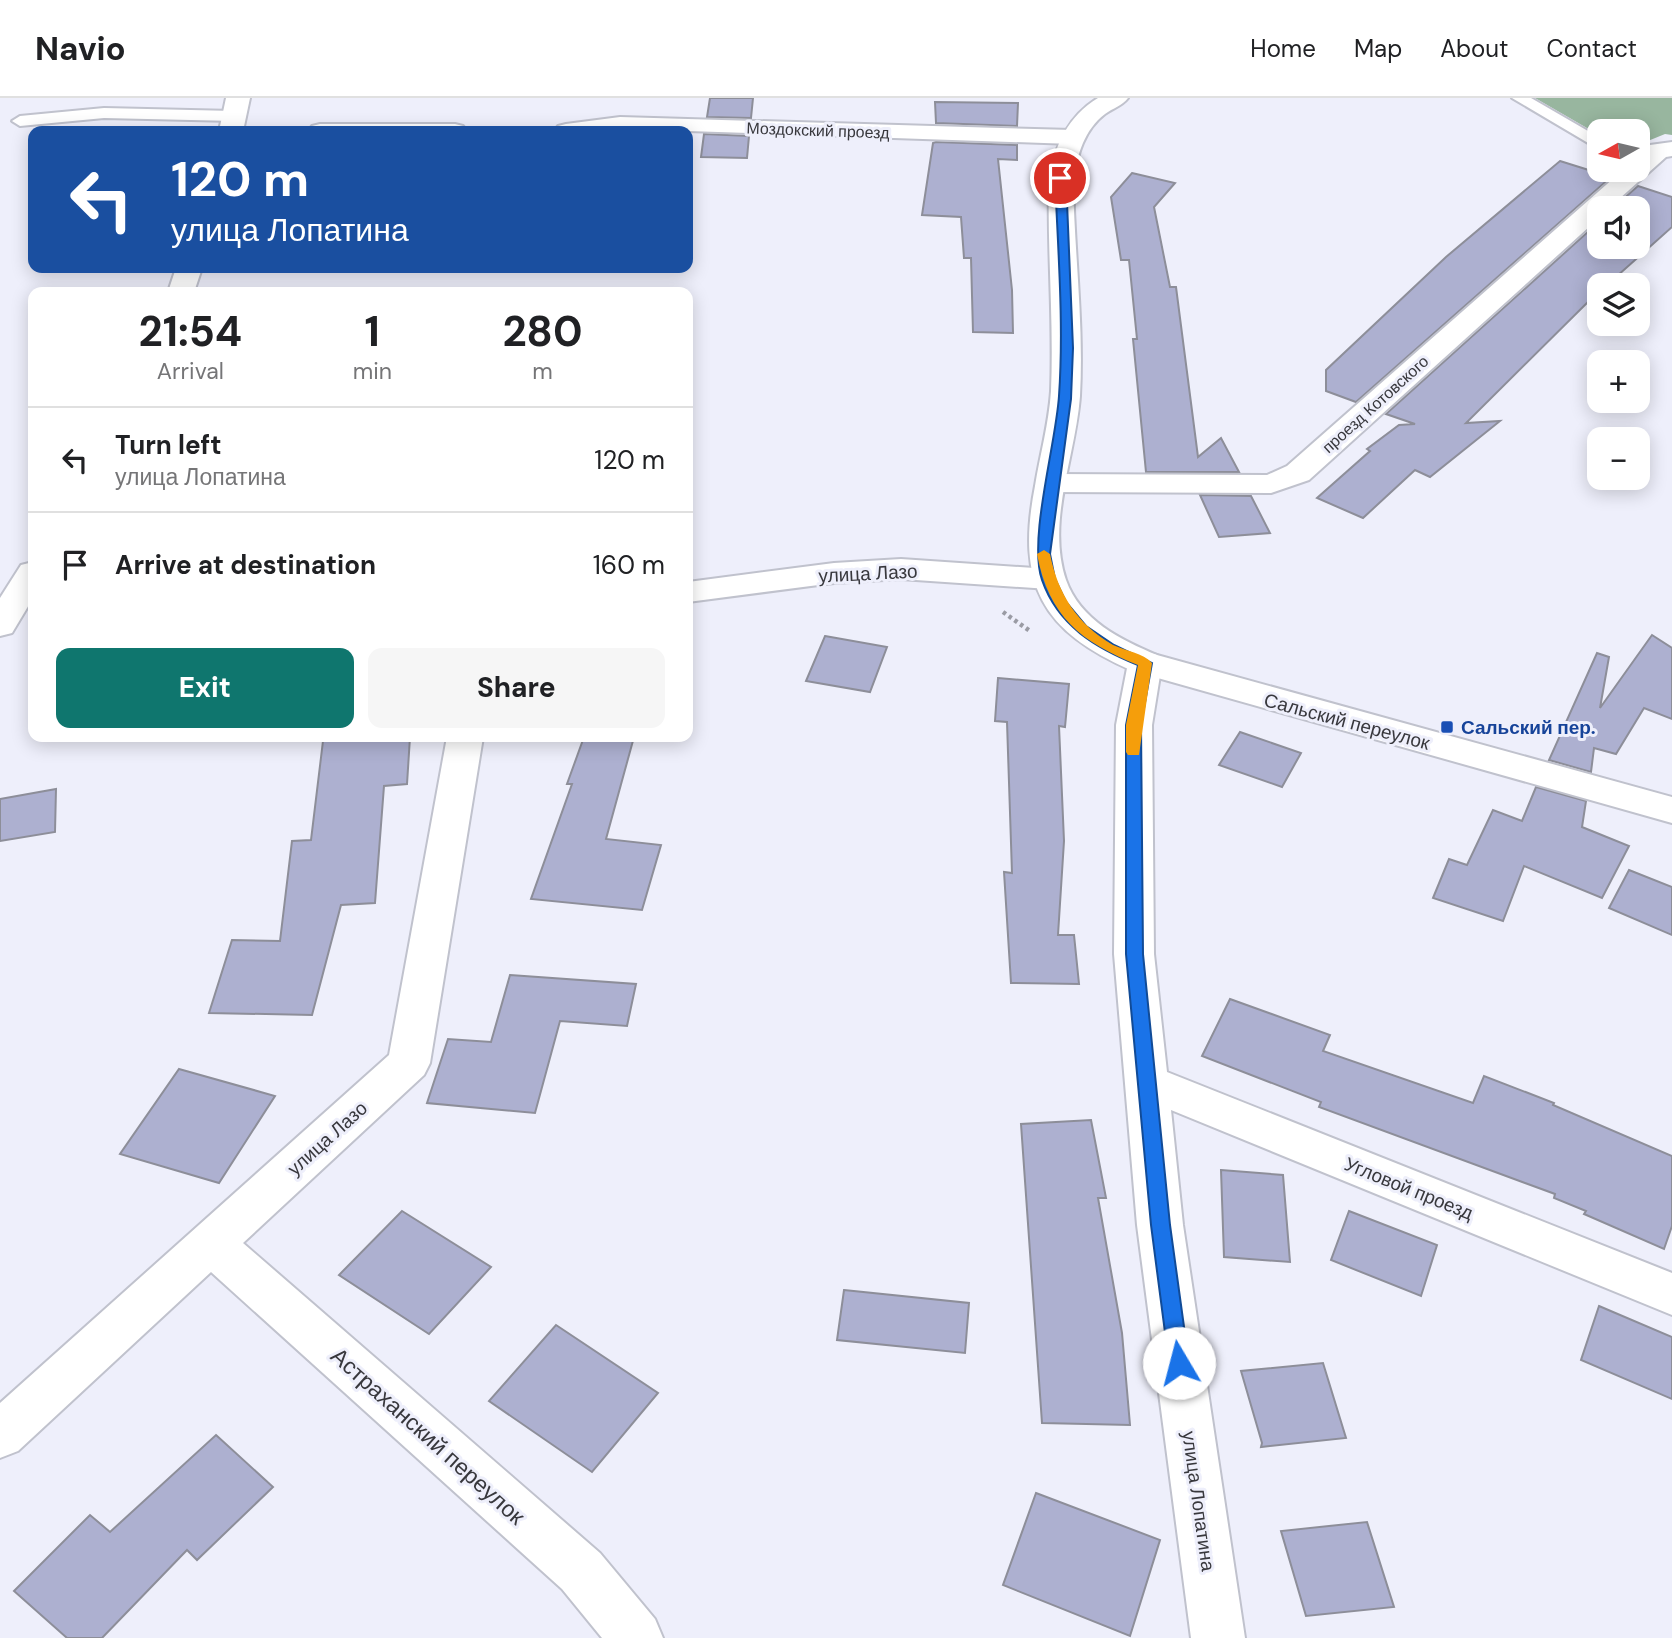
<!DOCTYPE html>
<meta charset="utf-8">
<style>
:root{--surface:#fff;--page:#f6f6f6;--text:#202124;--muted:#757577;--line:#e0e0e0;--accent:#0f766e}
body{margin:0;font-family:"DM Sans",sans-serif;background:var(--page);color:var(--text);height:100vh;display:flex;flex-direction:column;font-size:26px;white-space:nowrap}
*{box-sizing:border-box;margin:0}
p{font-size:23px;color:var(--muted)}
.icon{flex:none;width:38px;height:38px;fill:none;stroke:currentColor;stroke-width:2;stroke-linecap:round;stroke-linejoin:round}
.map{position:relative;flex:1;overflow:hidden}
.panel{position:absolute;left:28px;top:189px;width:665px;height:455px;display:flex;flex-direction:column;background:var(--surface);border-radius:14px;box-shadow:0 4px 18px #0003}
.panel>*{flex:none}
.top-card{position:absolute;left:28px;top:28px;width:665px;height:147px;border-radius:14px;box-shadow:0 4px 18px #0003;background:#1a4fa0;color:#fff;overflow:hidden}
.needle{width:46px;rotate:262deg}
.tools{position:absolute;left:1587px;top:21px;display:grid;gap:14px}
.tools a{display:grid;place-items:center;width:63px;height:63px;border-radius:14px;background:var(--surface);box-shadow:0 4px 18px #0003;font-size:35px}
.pin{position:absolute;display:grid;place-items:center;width:60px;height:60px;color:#fff;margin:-30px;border:4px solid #fff;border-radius:50%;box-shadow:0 2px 7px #0007}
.me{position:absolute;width:77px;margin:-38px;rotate:352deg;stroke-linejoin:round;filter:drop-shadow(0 0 5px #0008)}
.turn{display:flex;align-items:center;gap:24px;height:147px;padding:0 28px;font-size:32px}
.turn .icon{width:91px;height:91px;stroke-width:2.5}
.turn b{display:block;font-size:49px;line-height:60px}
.eta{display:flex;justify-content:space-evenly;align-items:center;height:119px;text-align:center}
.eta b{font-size:42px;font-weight:700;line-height:49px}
.action{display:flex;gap:14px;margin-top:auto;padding:14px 28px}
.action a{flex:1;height:80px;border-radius:14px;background:var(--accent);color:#fff;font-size:28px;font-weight:700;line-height:80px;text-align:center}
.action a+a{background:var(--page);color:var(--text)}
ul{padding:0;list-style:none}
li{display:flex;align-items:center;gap:21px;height:105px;padding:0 28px;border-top:2px solid var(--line)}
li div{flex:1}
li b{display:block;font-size:26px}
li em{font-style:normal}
header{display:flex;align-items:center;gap:42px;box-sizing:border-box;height:98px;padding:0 35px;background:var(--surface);border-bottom:2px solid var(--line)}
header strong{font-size:33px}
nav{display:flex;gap:38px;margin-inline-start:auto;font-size:24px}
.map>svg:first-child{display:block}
</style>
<header>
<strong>Navio</strong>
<nav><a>Home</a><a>Map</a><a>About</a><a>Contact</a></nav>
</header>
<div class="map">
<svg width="1672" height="1540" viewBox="0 0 1672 1540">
<rect width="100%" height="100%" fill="#eeeffb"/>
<polygon fill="#98b69f" points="1535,0 1672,0 1672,37 1665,36 1638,47 1638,33 1600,33 1599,37"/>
<g fill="#adb0d0" stroke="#8d8e99" stroke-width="2">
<polygon points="710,0 753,0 751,20 707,19"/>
<polygon points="935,4 1018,5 1017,28 936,25"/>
<polygon points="704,36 749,38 747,60 701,59"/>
<polygon points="936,44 1017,47 1017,62 998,61 1012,192 1013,235 973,234 971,160 964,160 961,119 922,117 933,45"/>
<polygon points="1560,63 1611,79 1356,304 1326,293 1326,272 1446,159"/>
<polygon points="1132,75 1175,85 1154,109 1170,189 1176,189 1198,359 1221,340 1239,374 1146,374 1133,241 1137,241 1129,162 1121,162 1111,99"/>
<polygon points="1638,88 1672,99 1672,129 1607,187 1600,187 1600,192 1466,325 1500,323 1430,379 1415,372 1363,420 1317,400 1370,353 1367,351 1399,327 1415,326 1386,316 1600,123 1600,149 1638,149 1638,110 1613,110"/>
<polygon points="1200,397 1251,398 1270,435 1219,439"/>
<polygon points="1652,537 1672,550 1672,621 1644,610 1616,656 1594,650 1591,674 1549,662 1597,555 1609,559 1600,610"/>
<polygon points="825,538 887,549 870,594 806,583"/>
<polygon points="998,580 1069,586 1065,629 1059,628 1064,743 1058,837 1074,837 1079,886 1011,885 1004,774 1012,775 1007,624 995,623"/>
<polygon points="1240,634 1301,655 1282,689 1219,667"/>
<polygon points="382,639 410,639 407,686 384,688 375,805 341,807 312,917 209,915 232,842 280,843 292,743 311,742 323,643"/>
<polygon points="584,639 634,639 606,741 661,747 642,812 531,801 572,686 567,686"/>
<polygon points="1536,689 1586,703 1582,729 1629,748 1602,800 1524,768 1503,823 1433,800 1449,761 1467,767 1493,712 1522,723"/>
<polygon points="56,691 55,734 0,743 0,701"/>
<polygon points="1629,772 1672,789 1672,837 1609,810"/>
<polygon points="510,877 636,886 627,928 560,923 535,1015 427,1005 448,941 491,944"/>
<polygon points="1230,901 1330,937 1323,953 1473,1005 1484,978 1554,1005 1553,1007 1672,1058 1672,1128 1664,1151 1584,1116 1586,1113 1554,1100 1555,1096 1319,1009 1321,1004 1202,958"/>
<polygon points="179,971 275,998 219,1085 120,1056"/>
<polygon points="1091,1022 1106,1100 1098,1100 1122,1235 1130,1327 1042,1325 1021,1026"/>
<polygon points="1221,1072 1283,1077 1290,1164 1224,1159"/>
<polygon points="402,1113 491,1169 429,1236 339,1177"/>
<polygon points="1349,1113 1437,1147 1421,1198 1331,1162"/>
<polygon points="844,1192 969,1205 965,1255 837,1242"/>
<polygon points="1599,1208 1672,1239 1672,1301 1581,1262"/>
<polygon points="556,1227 658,1295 592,1374 489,1303"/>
<polygon points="1323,1265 1346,1340 1261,1349 1262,1345 1241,1273"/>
<polygon points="216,1337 273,1389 197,1462 187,1452 102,1540 67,1540 14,1493 90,1417 110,1434"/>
<polygon points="1036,1395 1160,1442 1130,1538 1003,1487"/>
<polygon points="1367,1424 1394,1509 1306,1518 1281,1433"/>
</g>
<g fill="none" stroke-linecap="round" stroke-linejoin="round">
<g stroke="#c0c2cd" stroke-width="4">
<g id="lane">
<polygon points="1512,0 1531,0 1600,40 1600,52"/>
<polygon points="104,10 234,13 242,18 234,23 104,20 20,28 12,23 20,18"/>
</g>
</g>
<g stroke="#c0c2cd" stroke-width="4">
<g id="street">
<polygon points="226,0 250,0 243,33 219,33"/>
<polygon points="620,19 1072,32 1081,34 1084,39 1081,44 1072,46 688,33 554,33 558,28 566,26"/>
<polygon points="320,26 455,26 463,28 467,33 308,33 312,28"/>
<polygon points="1672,44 1672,58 1666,59 1609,110 1600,110 1600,119 1309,382 1271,395 1052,394 1041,392 1037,385 1041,378 1052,376 1267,377 1287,368 1623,72 1638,72 1638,58 1650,47"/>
<polygon points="176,170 202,170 194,194 168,194"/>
<polygon points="901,461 1049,471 1061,474 1065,481 1061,488 1049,491 901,481 834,485 688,504 688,484 834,465"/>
<polygon points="33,464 33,500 12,535 0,538 0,500 21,467"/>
<polygon points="1145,554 1157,557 1162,565 1152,627 1154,856 1167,974 1672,1175 1672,1217 1171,1012 1183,1127 1245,1540 1191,1540 1137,1127 1114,856 1116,627 1128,565 1133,557"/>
<polygon points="447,639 483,639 430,965 424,977 243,1145 600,1455 655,1521 663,1540 602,1540 562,1491 211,1174 18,1353 0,1360 0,1305 389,957"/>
</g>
</g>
<g stroke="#c0c2cd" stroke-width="4">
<path id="secondary" d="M1098 0H1128C1122 8 1113 10 1105 16 1084 32 1078 56 1073 80 1074 152 1084 225 1080 298 1076 357 1046 423 1066 482 1080 522 1121 542 1157 557L1672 699V725L1133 573C1041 533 1016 486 1035 388 1040 357 1049 325 1051 293 1054 222 1047 151 1049 80 1055 47 1068 18 1098 0Z"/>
</g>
<polyline stroke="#9a9ba4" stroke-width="4.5" stroke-dasharray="3.5 3.5" stroke-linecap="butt" points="1003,514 1030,533"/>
<use href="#lane" fill="#fff" fill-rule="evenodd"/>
<use href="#street" fill="#fff" fill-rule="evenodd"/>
<use href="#secondary" fill="#fff" fill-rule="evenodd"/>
</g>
<path fill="#1a73e8" stroke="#114b97" stroke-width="2" d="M1060 77 1066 80 1073 250 1071 301 1050 456 1055 481 1066 504 1086 528 1114 547 1152 565 1141 627 1143 856 1170 1127 1189 1265 1186 1271 1179 1274 1172 1271 1169 1265 1151 1127 1126 856V627L1138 567C1096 550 1058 528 1042 482 1028 441 1056 346 1059 298 1064 226 1058 153 1055 80Z"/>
<path fill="#f59e0b" d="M1044 452 1050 456C1058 496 1077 526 1113 547 1126 553 1143 555 1152 565L1139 657H1128L1126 654V627L1138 567C1081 544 1049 519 1037 456Z"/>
<rect fill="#1a4fb4" stroke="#eeeffb" stroke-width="2.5" x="1440" y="622" width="14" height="14" rx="3.5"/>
<g text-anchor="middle" stroke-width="6" stroke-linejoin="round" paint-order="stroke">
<g font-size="16" fill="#38383d" stroke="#eeeffb">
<text transform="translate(818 32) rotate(2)" y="6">Моздокский проезд</text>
<text transform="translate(1375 306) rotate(-42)" y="6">проезд Котовского</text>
</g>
<g font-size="19" fill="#38383d" stroke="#eeeffb">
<text transform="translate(868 475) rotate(-3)" y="7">улица Лазо</text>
<text transform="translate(1347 623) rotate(15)" y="7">Сальский переулок</text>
<text transform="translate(327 1040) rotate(-42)" y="7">улица Лазо</text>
<text transform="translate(1409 1090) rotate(22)" y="7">Угловой проезд</text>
<text transform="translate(1199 1403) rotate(82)" y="7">улица Лопатина</text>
</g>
<g font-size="19" font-weight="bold" fill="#164399" stroke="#eeeffb" text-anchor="start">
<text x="1461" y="636">Сальский пер.</text>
</g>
<g font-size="23" fill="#38383d" stroke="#eeeffb">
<text transform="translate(428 1338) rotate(42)" y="8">Астраханский переулок</text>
</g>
</g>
</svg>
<div class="tools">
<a><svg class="needle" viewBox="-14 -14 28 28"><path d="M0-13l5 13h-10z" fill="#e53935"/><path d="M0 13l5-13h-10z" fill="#757577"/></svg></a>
<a><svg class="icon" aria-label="sound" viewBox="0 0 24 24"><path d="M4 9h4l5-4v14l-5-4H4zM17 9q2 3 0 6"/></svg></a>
<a><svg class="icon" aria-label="layers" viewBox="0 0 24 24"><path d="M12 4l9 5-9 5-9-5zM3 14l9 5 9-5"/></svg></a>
<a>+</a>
<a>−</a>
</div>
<div class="pin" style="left:1060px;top:80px;background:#d93025"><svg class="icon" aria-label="arrive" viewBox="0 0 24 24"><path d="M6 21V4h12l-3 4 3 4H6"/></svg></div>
<svg class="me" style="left:1179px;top:1265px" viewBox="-20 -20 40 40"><circle r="19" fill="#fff"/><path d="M0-13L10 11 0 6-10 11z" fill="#1a73e8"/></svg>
<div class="top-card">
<div class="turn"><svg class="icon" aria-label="left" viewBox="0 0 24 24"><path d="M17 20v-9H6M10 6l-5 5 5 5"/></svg><div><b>120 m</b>улица Лопатина</div></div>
</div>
<section class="panel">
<div class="eta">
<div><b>21:54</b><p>Arrival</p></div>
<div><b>1</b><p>min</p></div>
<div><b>280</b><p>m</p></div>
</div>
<ul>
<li><svg class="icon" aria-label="left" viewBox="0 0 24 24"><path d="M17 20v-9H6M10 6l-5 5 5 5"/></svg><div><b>Turn left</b><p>улица Лопатина</p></div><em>120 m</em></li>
<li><svg class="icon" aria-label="arrive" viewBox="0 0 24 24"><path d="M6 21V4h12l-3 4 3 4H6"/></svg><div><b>Arrive at destination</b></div><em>160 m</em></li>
</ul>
<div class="action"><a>Exit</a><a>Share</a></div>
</section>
</div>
